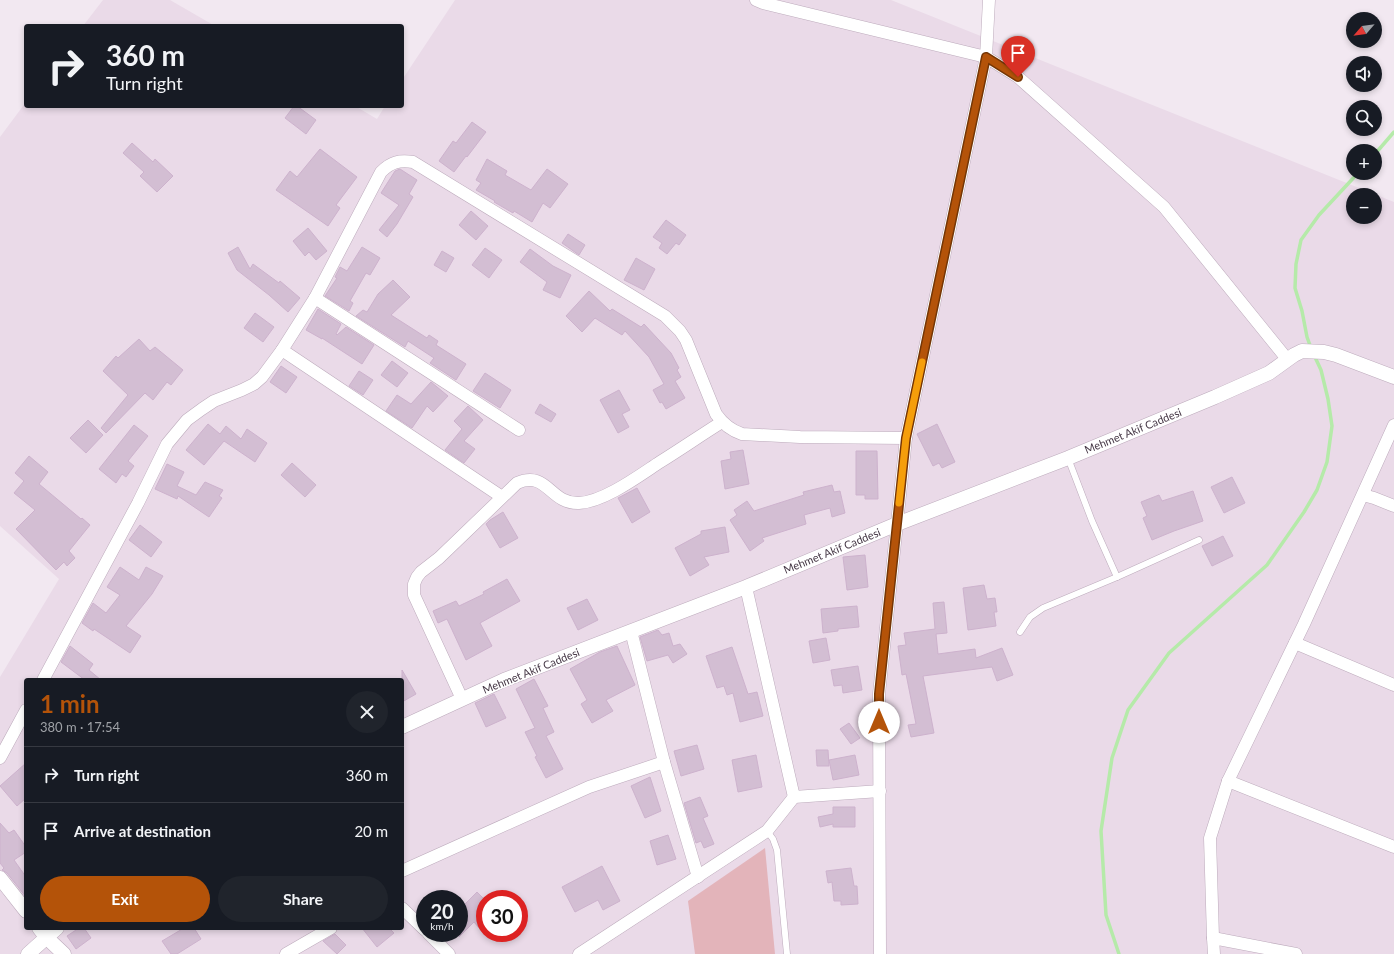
<!DOCTYPE html>
<meta charset="utf-8">
<style>
:root{--surface:#171b24;--page:#20242c;--text:#f1f3f6;--muted:#9ea1a6;--line:#363941;--accent:#b45309}
body{margin:0;font-family:Lato,sans-serif;background:var(--page);color:var(--text);height:100vh;display:flex;flex-direction:column;font-size:15px;white-space:nowrap}
*{box-sizing:border-box;margin:0}
p{font-size:13px;color:var(--muted)}
.icon{flex:none;width:22px;height:22px;fill:none;stroke:currentColor;stroke-width:2;stroke-linecap:round;stroke-linejoin:round}
.map{position:relative;flex:1;overflow:hidden}
.drawer{position:absolute;left:24px;top:678px;width:380px;height:252px;display:flex;flex-direction:column;background:var(--surface);border-radius:4px;box-shadow:0 2px 6px #0003}
.drawer>*{flex:none}
.hud{position:absolute;left:24px;top:24px;width:380px;height:84px;border-radius:4px;box-shadow:0 2px 6px #0003;background:#171b24;color:var(--text);overflow:hidden}
.needle{width:26px;rotate:242deg}
.buttons{position:absolute;left:1346px;top:12px;display:grid;gap:8px}
.buttons a{display:grid;place-items:center;width:36px;height:36px;border-radius:50%;background:var(--surface);box-shadow:0 2px 6px #0003;font-size:20px}
.speed{position:absolute;left:416px;top:890px;display:flex;gap:8px;font-size:20px;font-weight:700;text-align:center}
.speed>*{display:grid;place-content:center;width:52px;height:52px;border-radius:50%;background:var(--surface);box-shadow:0 2px 6px #0003;line-height:1}
.speed small{font-size:10px;font-weight:400}
.speed .limit{border:6px solid #d22;background:#fff;color:#111}
.pin{position:absolute;display:grid;place-items:center;width:34px;height:34px;color:#fff;margin:-41px -17px;border-radius:50% 50% 50% 0;rotate:-45deg;box-shadow:0 0 4px #0007}
.pin .icon{rotate:45deg}
.me{position:absolute;width:44px;margin:-22px;rotate:0deg;stroke-linejoin:round;filter:drop-shadow(0 0 3px #0008)}
.turn{display:flex;align-items:center;gap:14px;height:84px;padding:0 16px;font-size:18px}
.turn .icon{width:52px;height:52px;stroke-width:2.5}
.turn b{display:block;font-size:28px;line-height:34px}
.round{display:grid;place-items:center;flex:none;width:42px;height:42px;border-radius:21px;background:var(--page)}
.head{display:flex;align-items:center;justify-content:space-between;height:68px;padding:0 16px}
h1{font-size:24px;font-weight:700;line-height:30px;color:var(--accent)}
.action{display:flex;gap:8px;margin-top:auto;padding:8px 16px}
.action a{flex:1;height:46px;border-radius:24px;background:var(--accent);color:#fff;font-size:16px;font-weight:700;line-height:46px;text-align:center}
.action a+a{background:var(--page);color:var(--text)}
ul{padding:0;list-style:none}
li{display:flex;align-items:center;gap:12px;height:56px;padding:0 16px;border-top:1px solid var(--line)}
li div{flex:1}
li b{display:block;font-size:15px}
li em{font-style:normal}
.map>svg:first-child{display:block}
</style>
<div class="map">
<svg width="1394" height="954" viewBox="0 0 1394 954">
<rect width="100%" height="100%" fill="#f2e8f1"/>
<g fill="#eadae8" fill-rule="evenodd">
<polygon points="103,0 170,0 215,26 83,26"/>
<path d="M455 0H891L1394 202V954H0V677L59 579 0 526V137L26 102V106H355L377 119 385 106H402V80ZM1353 195H1375V217H1353ZM26 680H402V928H26ZM425 899H459V933H425ZM485 899H519V933H485Z"/>
</g>
<polygon fill="#e3b4ba" points="765,848 775,954 695,954 688,901"/>
<g fill="none" stroke-linecap="round" stroke-linejoin="round">
<g stroke="#b5eaa9" stroke-width="3.5">
<polyline points="1375,154 1394,132"/>
<polyline points="1311,348 1307,337 1302,311 1295,288 1296,264 1301,240 1319,215 1358,173"/>
<polyline points="1119,954 1106,915 1101,831 1112,758 1128,710 1169,653 1267,565 1304,512 1317,490 1327,462 1332,426 1328,399 1321,370 1314,355"/>
</g>
</g>
<g fill="#d3bed3" stroke="#cdb2cd">
<polygon points="294,106 297,106 316,120 306,134 285,118"/>
<polygon points="472,122 486,132 467,157 466,156 454,172 439,161 453,141 456,143"/>
<polygon points="132,143 153,162 155,159 173,176 157,192 140,176 144,172 123,153"/>
<polygon points="320,149 357,177 336,205 340,208 328,226 276,190 290,171 297,177"/>
<polygon points="487,159 507,171 505,175 531,190 547,169 568,184 550,208 543,203 532,222 514,211 513,213 494,202 495,201 476,190 481,183 476,180"/>
<polygon points="400,169 417,180 409,194 413,197 397,224 387,237 379,230 399,205 381,193 395,171"/>
<polygon points="471,211 488,226 476,240 459,225"/>
<polygon points="666,220 686,235 679,245 676,243 667,254 659,248 662,243 653,237"/>
<polygon points="308,228 327,251 316,260 309,252 305,256 293,241"/>
<polygon points="568,234 585,245 579,255 562,243"/>
<polygon points="238,247 250,269 253,264 279,283 280,281 300,298 288,312 269,295 237,270 228,253"/>
<polygon points="362,247 380,258 370,275 366,273 350,301 353,303 349,311 325,296 337,278 335,277 340,267 347,271"/>
<polygon points="485,248 502,260 489,278 472,265"/>
<polygon points="530,249 553,266 571,275 560,298 543,290 547,282 520,262"/>
<polygon points="442,251 454,258 446,272 434,265"/>
<polygon points="636,258 655,269 644,290 624,280"/>
<polygon points="393,280 410,297 391,315 427,338 429,335 438,341 436,345 466,364 456,380 430,363 434,358 408,341 405,347 356,316 363,310 367,312 378,294"/>
<polygon points="589,291 610,311 612,309 641,327 644,324 671,353 679,368 677,370 681,377 675,381 685,398 666,409 662,402 660,403 653,390 664,384 649,357 625,331 622,335 595,318 582,332 566,316"/>
<polygon points="318,309 341,324 336,334 337,335 346,327 374,345 362,364 322,338 322,339 306,330"/>
<polygon points="255,313 274,327 263,342 244,328"/>
<polygon points="139,339 150,351 155,347 183,370 171,385 167,382 153,400 145,393 106,433 101,428 128,395 103,371 116,356 118,358"/>
<polygon points="392,361 408,373 397,387 381,375"/>
<polygon points="281,366 297,377 286,393 270,382"/>
<polygon points="359,371 373,380 363,395 349,386"/>
<polygon points="485,373 511,390 500,408 473,391"/>
<polygon points="431,382 448,396 433,412 427,406 412,428 386,411 397,395 411,404"/>
<polygon points="619,390 630,410 622,414 629,427 618,433 600,400"/>
<polygon points="540,404 556,414 551,422 535,413"/>
<polygon points="468,406 483,420 464,441 475,449 464,463 445,450 462,429 454,421"/>
<polygon points="88,420 103,435 86,453 70,438"/>
<polygon points="208,424 220,434 226,426 241,439 247,429 267,443 255,462 224,441 204,465 186,450"/>
<polygon points="937,424 955,462 942,468 939,463 933,466 917,434"/>
<polygon points="134,425 148,436 128,461 134,466 126,477 122,474 116,483 99,469"/>
<polygon points="743,450 749,484 725,489 721,461 731,459 730,452"/>
<polygon points="856,451 877,451 878,499 865,499 865,495 856,495"/>
<polygon points="29,456 48,472 39,484 81,519 82,518 90,525 69,551 75,558 67,566 64,562 56,570 16,529 35,510 14,493 24,481 15,473"/>
<polygon points="292,463 316,485 305,497 281,475"/>
<polygon points="167,464 184,472 177,486 196,495 205,482 223,490 219,496 222,498 209,517 178,496 177,499 155,489"/>
<polygon points="1232,477 1245,503 1224,513 1211,487"/>
<polygon points="832,485 834,492 840,491 845,513 832,517 830,508 804,515 806,524 762,538 764,541 750,551 730,520 737,515 734,510 747,501 754,511 804,495 803,492"/>
<polygon points="637,488 650,512 632,523 618,498"/>
<polygon points="1193,491 1203,521 1174,531 1152,540 1143,518 1147,516 1141,502 1159,495 1162,501"/>
<polygon points="503,512 518,538 500,548 486,524 490,520"/>
<polygon points="140,525 162,542 151,557 129,540"/>
<polygon points="725,527 729,552 704,557 709,565 690,576 675,548 701,534 701,531"/>
<polygon points="1223,536 1233,556 1212,566 1202,546"/>
<polygon points="865,555 868,587 847,590 843,557"/>
<polygon points="120,567 139,580 146,567 163,576 152,594 126,626 141,636 130,653 94,629 93,631 82,623 93,603 106,613 120,595 107,587"/>
<polygon points="507,579 520,601 480,623 492,646 466,660 447,619 438,623 433,611 456,601 459,606 484,594 483,592"/>
<polygon points="984,585 987,599 995,598 997,612 994,612 996,626 968,630 963,588"/>
<polygon points="587,599 598,620 578,630 567,608"/>
<polygon points="944,602 947,633 936,634 938,654 975,649 976,658 1002,648 1013,675 997,681 992,667 923,676 934,733 911,737 908,725 916,724 906,674 902,675 898,646 906,645 904,633 935,629 933,603"/>
<polygon points="857,606 859,627 838,629 838,631 823,633 821,609"/>
<polygon points="658,630 662,635 669,633 673,646 680,644 687,654 673,663 668,655 647,661 640,637"/>
<polygon points="826,638 830,660 813,663 809,641"/>
<polygon points="70,646 93,664 89,670 101,680 85,680 61,662"/>
<polygon points="617,646 635,685 606,700 613,711 592,723 581,704 587,700 570,669 600,652"/>
<polygon points="732,647 748,694 757,692 763,716 740,722 733,693 727,695 724,686 717,688 706,656"/>
<polygon points="858,666 862,690 843,693 842,685 834,686 831,670"/>
<polygon points="402,670 416,694 402,702"/>
<polygon points="534,679 548,706 543,708 554,732 546,736 563,769 546,778 535,757 537,756 525,732 535,728 516,689"/>
<polygon points="494,694 506,718 486,727 475,703"/>
<polygon points="849,723 860,738 851,744 840,729"/>
<polygon points="697,745 704,769 681,776 674,751"/>
<polygon points="816,750 828,750 829,766 817,766"/>
<polygon points="756,755 762,787 738,792 732,760"/>
<polygon points="855,755 859,775 833,780 829,760"/>
<polygon points="26,763 26,798 17,806 0,786"/>
<polygon points="650,777 661,811 645,818 631,786"/>
<polygon points="700,797 708,816 703,818 714,844 704,848 701,841 696,843 684,803"/>
<polygon points="833,807 855,807 855,827 833,827 833,824 820,827 818,817 833,814"/>
<polygon points="0,823 9,833 14,830 26,847 26,852 14,860 26,877 26,897 7,873 2,870 4,868 0,863"/>
<polygon points="668,835 676,859 657,865 650,841"/>
<polygon points="602,866 620,901 603,910 598,900 575,912 562,887"/>
<polygon points="851,868 854,886 857,886 858,904 841,905 841,901 834,901 832,882 828,883 826,871"/>
<polygon points="477,892 485,900 485,935 474,922 459,937 459,910"/>
<polygon points="79,928 84,928 91,938 76,949 67,936"/>
<polygon points="184,928 194,928 201,939 177,954 171,954 162,941"/>
<polygon points="362,928 389,928 394,933 377,947"/>
<polygon points="335,934 346,945 337,954 323,941"/>
</g>
<g fill="none" stroke-linecap="round" stroke-linejoin="round">
<g stroke="#bdabbc" stroke-width="7">
<g id="service">
<polyline points="1068,458 1092,521 1117,577"/>
<polyline points="1020,632 1030,617 1043,608 1117,577 1199,540"/>
<polyline points="767,831 773,839 777,850 787,954"/>
</g>
</g>
<g stroke="#bdabbc" stroke-width="13">
<g id="minor">
<polyline points="756,0 763,3 986,57 1018,77 1164,207 1287,359"/>
<polyline points="315,298 519,430"/>
<polyline points="282,350 502,497"/>
<polyline points="1363,495 1374,498 1394,506"/>
<polyline points="746,587 794,797 880,791"/>
<polyline points="631,631 664,762 698,877"/>
<polyline points="1295,643 1394,685"/>
<path d="M43 680 138 503 167 444 187 420 202 409 214 401 242 390 254 384 262 377 282 350 315 298 381 172C391 162 399 160 413 162L665 316 680 331 686 340 716 414C723 424 730 430 742 434L800 437 906 438"/>
<path d="M462 699 414 595V584L417 577 421 572 439 558 517 483C548 470 549 504 579 503 604 502 640 475 660 462 681 449 701 435 722 422"/>
<polyline points="0,758 26,710"/>
<polyline points="1228,781 1394,847"/>
<polyline points="402,871 589,787 664,762"/>
<polyline points="402,908 425,930"/>
<polyline points="428,933 449,954"/>
<polyline points="1213,938 1296,954"/>
<polyline points="286,954 331,928"/>
<polyline points="579,954 767,831 794,797"/>
<polyline points="880,954 879,694 906,438 986,57 989,0"/>
<polyline points="1214,954 1213,938 1210,838 1228,781 1304,624 1394,425"/>
</g>
</g>
<g stroke="#bdabbc" stroke-width="15">
<g id="tertiary">
<polyline points="402,727 504,680 746,587 897,524 1068,458 1215,397 1269,373 1294,355 1302,351 1324,352 1336,355 1394,377"/>
<polyline points="0,878 26,911"/>
<polyline points="39,928 46,937 64,954"/>
<polyline points="28,954 57,928"/>
</g>
</g>
<use href="#service" stroke="#fff" stroke-width="6"/>
<use href="#minor" stroke="#fff" stroke-width="12"/>
<use href="#tertiary" stroke="#fff" stroke-width="14"/>
</g>
<g fill="none" stroke-linecap="round" stroke-linejoin="round">
<g stroke="#753606" stroke-width="10">
<polyline id="route" points="879,722 879,694 906,438 986,57 1018,77"/>
</g>
<use href="#route" stroke="#b45309" stroke-width="7"/>
<polyline stroke="#f59e0b" stroke-width="7" points="899,503 906,438 922,362"/>
</g>
<g text-anchor="middle" stroke-width="3" stroke-linejoin="round" paint-order="stroke">
<g font-size="11" fill="#453745" stroke="#fff">
<text transform="translate(1133 431) rotate(-22)" y="4">Mehmet Akif Caddesi</text>
<text transform="translate(832 551) rotate(-22)" y="4">Mehmet Akif Caddesi</text>
<text transform="translate(531 671) rotate(-22)" y="4">Mehmet Akif Caddesi</text>
</g>
</g>
</svg>
<div class="buttons">
<a><svg class="needle" viewBox="-14 -14 28 28"><path d="M0-13l5 13h-10z" fill="#e53935"/><path d="M0 13l5-13h-10z" fill="#9ea1a6"/></svg></a>
<a><svg class="icon" aria-label="sound" viewBox="0 0 24 24"><path d="M4 9h4l5-4v14l-5-4H4zM17 9q2 3 0 6"/></svg></a>
<a><svg class="icon" aria-label="search" viewBox="0 0 24 24"><circle cx="10" cy="10" r="6"/><path d="M15 15l6 6"/></svg></a>
<a>+</a>
<a>−</a>
</div>
<div class="speed"><div>20<small>km/h</small></div><div class="limit">30</div></div>
<div class="pin" style="left:1018px;top:77px;background:#d93025"><svg class="icon" aria-label="arrive" viewBox="0 0 24 24"><path d="M6 21V4h12l-3 4 3 4H6"/></svg></div>
<svg class="me" style="left:879px;top:722px" viewBox="-20 -20 40 40"><circle r="19" fill="#fff"/><path d="M0-13L10 11 0 6-10 11z" fill="#b45309"/></svg>
<div class="hud">
<div class="turn"><svg class="icon" aria-label="right" viewBox="0 0 24 24"><path d="M7 20v-9h11M14 6l5 5-5 5"/></svg><div><b>360 m</b>Turn right</div></div>
</div>
<section class="drawer">
<div class="head"><div><h1>1 min</h1><p>380 m · 17:54</p></div><a class="round"><svg class="icon" aria-label="close" viewBox="0 0 24 24"><path d="M6 6l12 12M18 6L6 18"/></svg></a></div>
<ul>
<li><svg class="icon" aria-label="right" viewBox="0 0 24 24"><path d="M7 20v-9h11M14 6l5 5-5 5"/></svg><div><b>Turn right</b></div><em>360 m</em></li>
<li><svg class="icon" aria-label="arrive" viewBox="0 0 24 24"><path d="M6 21V4h12l-3 4 3 4H6"/></svg><div><b>Arrive at destination</b></div><em>20 m</em></li>
</ul>
<div class="action"><a>Exit</a><a>Share</a></div>
</section>
</div>
